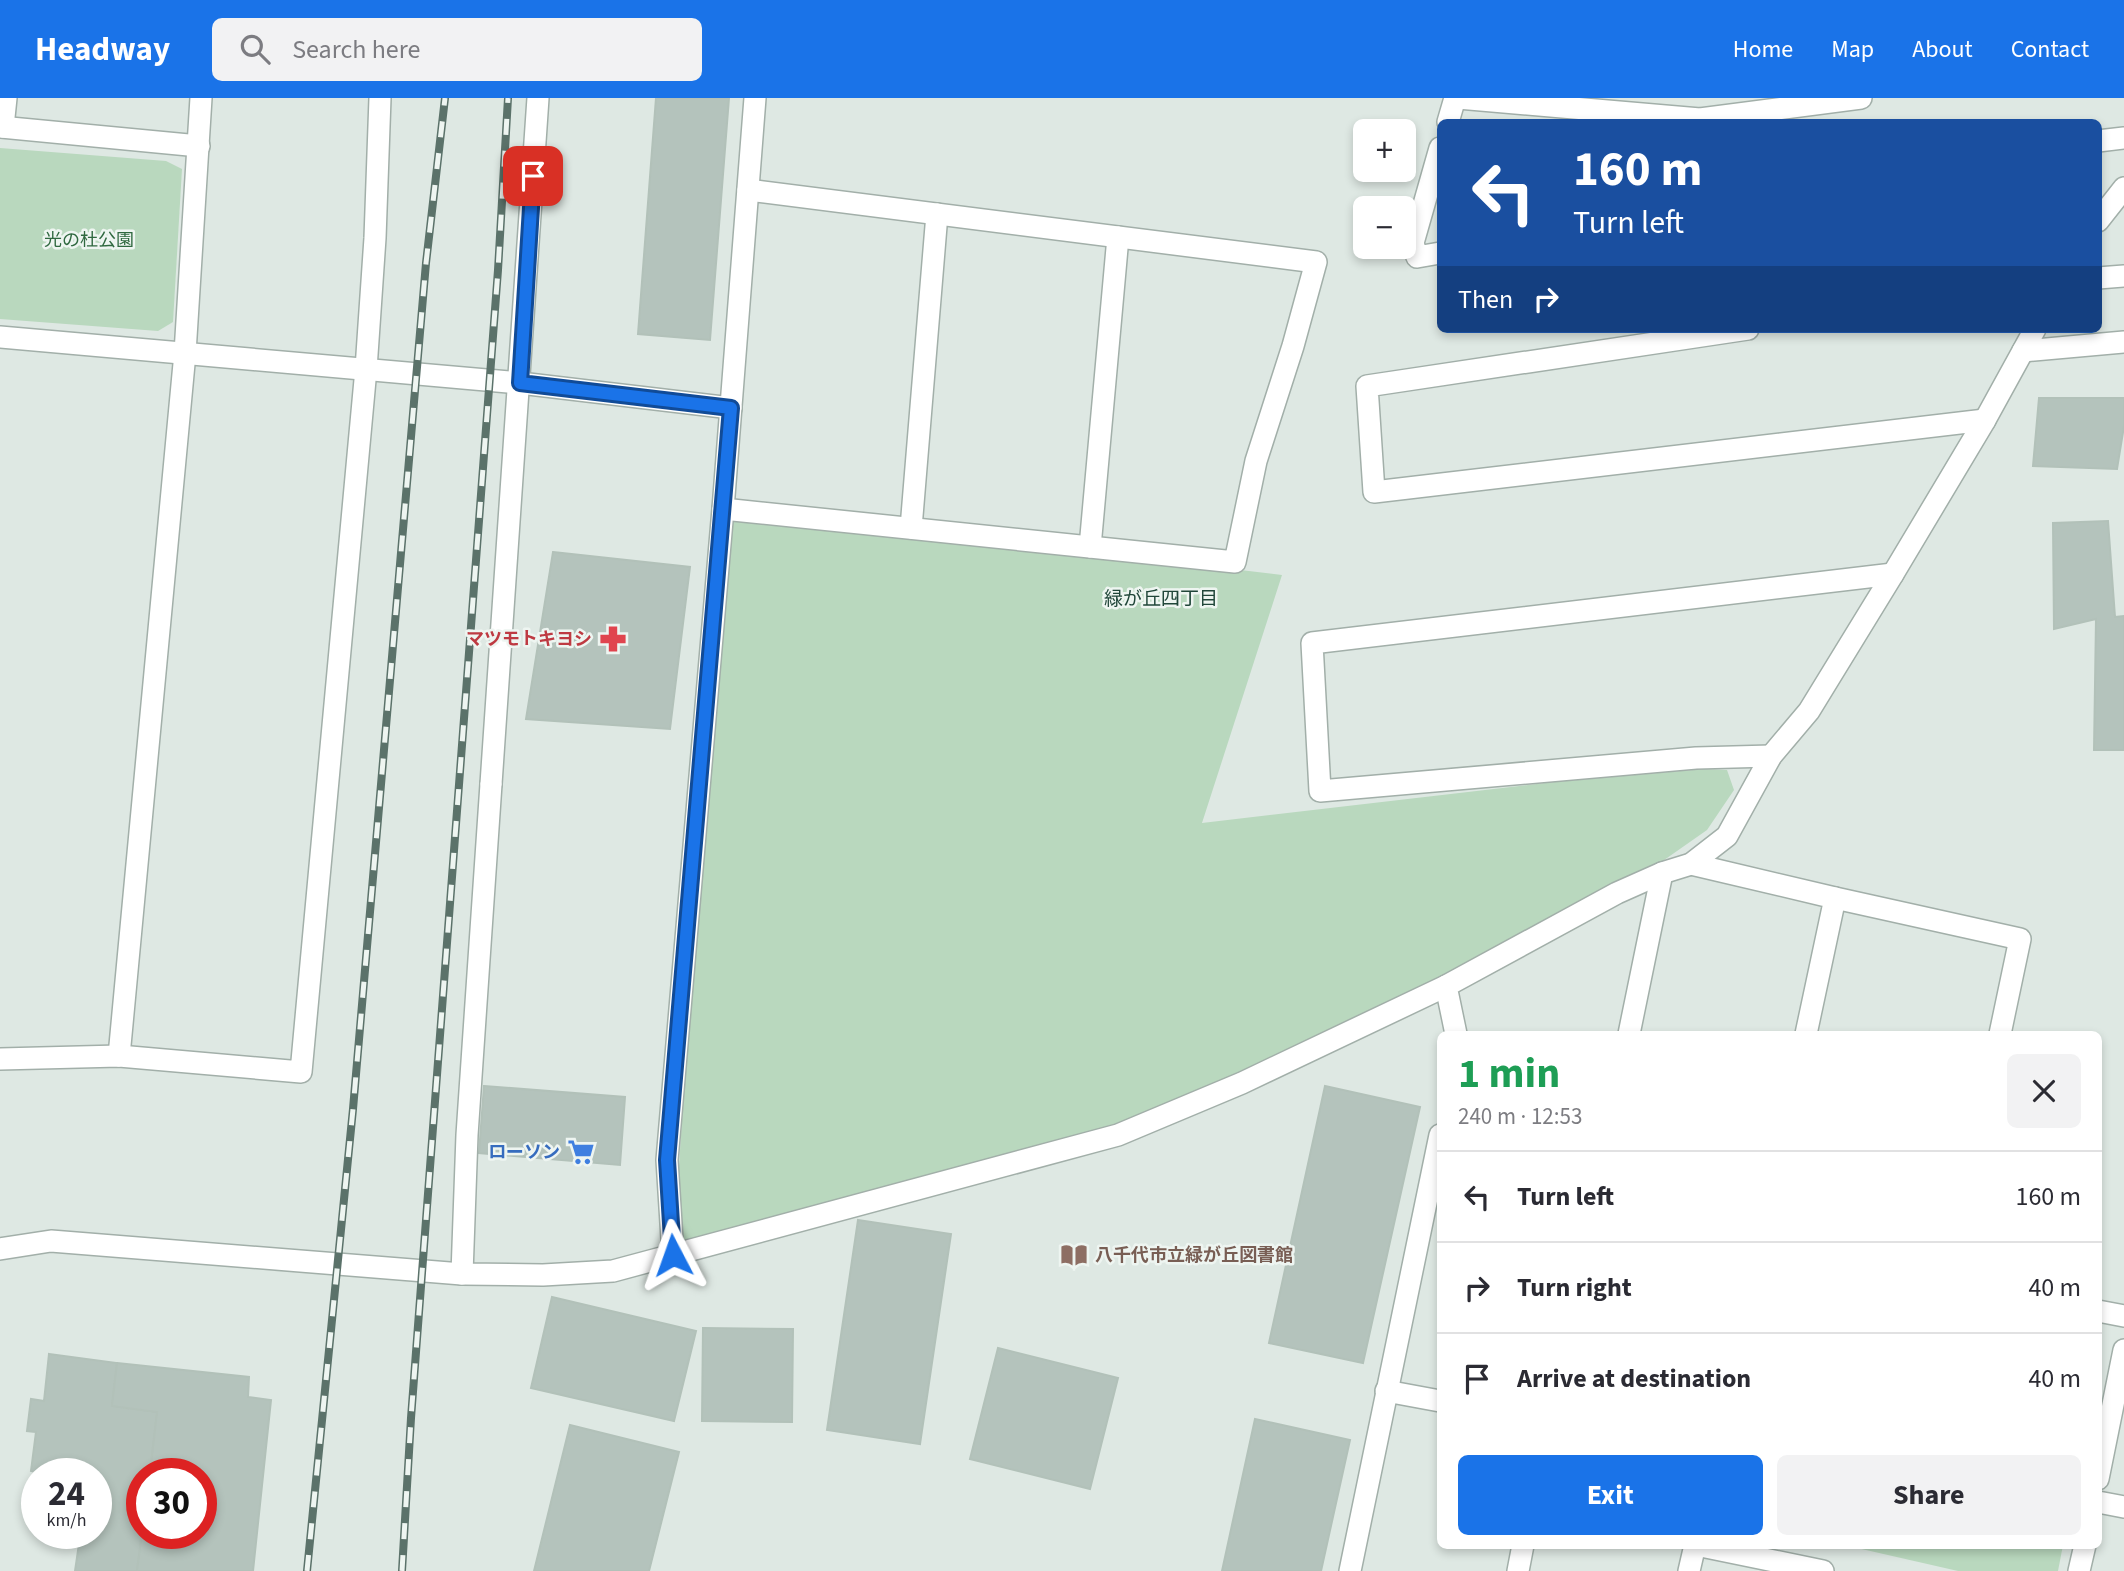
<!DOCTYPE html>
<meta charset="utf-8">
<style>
:root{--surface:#fff;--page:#f2f2f3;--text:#2b2b33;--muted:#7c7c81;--line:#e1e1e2;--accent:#1a73e8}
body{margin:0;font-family:"Source Sans 3","Noto Sans JP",sans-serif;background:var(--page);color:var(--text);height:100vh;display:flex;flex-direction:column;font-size:26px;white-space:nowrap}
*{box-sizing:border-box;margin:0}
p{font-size:23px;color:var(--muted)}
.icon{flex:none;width:38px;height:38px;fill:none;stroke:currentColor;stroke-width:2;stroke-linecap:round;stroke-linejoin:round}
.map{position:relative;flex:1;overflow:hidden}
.sheet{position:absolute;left:1437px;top:933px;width:665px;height:518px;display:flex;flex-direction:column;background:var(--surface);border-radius:10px;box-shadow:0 4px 10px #0003}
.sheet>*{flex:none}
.top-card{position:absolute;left:1437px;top:21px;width:665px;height:214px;border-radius:10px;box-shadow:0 4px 10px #0003;background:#1a4fa0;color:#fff;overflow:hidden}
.fabs{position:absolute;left:1353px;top:21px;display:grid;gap:14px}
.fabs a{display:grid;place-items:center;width:63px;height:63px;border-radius:10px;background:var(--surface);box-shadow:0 4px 10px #0003;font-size:35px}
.speed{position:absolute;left:21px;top:1360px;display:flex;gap:14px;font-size:35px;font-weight:700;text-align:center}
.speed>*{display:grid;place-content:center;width:91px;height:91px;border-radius:50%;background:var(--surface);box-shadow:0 4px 10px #0003;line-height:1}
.speed small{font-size:18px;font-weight:400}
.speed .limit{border:10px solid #d22;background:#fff;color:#111}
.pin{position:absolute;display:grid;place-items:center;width:60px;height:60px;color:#fff;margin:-30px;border-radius:14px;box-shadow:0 4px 10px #0006}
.me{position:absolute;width:77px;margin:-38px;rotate:356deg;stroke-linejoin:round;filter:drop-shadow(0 0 5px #0008)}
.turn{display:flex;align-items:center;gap:24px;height:147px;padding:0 21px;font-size:32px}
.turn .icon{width:91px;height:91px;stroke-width:2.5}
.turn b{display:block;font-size:49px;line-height:60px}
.then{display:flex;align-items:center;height:66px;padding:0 21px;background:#0003;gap:14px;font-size:26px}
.round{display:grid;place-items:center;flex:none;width:74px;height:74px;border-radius:10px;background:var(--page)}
.headline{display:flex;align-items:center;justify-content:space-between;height:119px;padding:0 21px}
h1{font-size:42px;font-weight:700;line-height:52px;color:#1e9e55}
.button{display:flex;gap:14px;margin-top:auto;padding:14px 21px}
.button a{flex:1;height:80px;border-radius:10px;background:var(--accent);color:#fff;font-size:28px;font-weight:700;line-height:80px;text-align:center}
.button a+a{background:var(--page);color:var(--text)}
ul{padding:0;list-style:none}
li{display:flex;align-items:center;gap:21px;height:91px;padding:0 21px;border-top:2px solid var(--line)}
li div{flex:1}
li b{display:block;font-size:26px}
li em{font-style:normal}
header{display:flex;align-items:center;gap:42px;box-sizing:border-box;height:98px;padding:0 35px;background:var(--accent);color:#fff}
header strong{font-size:33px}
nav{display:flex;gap:38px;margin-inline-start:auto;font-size:24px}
.search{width:490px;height:63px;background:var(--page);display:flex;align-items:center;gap:18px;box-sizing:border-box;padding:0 24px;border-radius:10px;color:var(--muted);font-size:26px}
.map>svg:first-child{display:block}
</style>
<header>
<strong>Headway</strong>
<div class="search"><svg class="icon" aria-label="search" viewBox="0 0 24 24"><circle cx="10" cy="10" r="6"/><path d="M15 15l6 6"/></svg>Search here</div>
<nav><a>Home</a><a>Map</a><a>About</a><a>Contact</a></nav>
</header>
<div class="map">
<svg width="2124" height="1473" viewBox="0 0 2124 1473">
<rect width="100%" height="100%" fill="#dee8e3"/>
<g fill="#b9d8be">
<polygon points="0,50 166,63 182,71 173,224 158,233 0,221"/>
<polygon points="723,411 1282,477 1202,725 1554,684 1704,671 1727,672 1734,692 1707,732 1617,795 1118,1037 673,1157"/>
<polygon points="1844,1447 2063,1447 2058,1473 1958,1473"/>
</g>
<g fill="#b4c3bc" stroke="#b2c1b9" stroke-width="2">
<polygon points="656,0 729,0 710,242 638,236"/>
<polygon points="2039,300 2124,300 2124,328 2117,371 2033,368"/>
<polygon points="2108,423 2115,519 2124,518 2124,652 2094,652 2096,521 2054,531 2053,425"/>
<polygon points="553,454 690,469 670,631 526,621"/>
<polygon points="484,988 625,999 620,1067 479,1055"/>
<polygon points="1325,988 1420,1009 1363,1265 1269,1245"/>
<polygon points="858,1122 951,1136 920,1346 827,1332"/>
<polygon points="552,1199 696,1233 674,1323 531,1290"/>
<polygon points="703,1230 793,1231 792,1324 702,1323"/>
<polygon points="998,1250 1118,1280 1090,1391 970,1361"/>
<polygon points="49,1256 117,1265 112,1308 157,1314 150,1376 142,1376 142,1435 137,1473 75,1473 80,1439 52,1435 96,1435 96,1376 46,1376 31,1373 36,1334 27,1333 31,1301 44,1303"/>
<polygon points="117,1265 249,1279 248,1299 271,1302 253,1473 137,1473 142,1435 201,1435 201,1376 150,1376 157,1314 112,1308"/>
<polygon points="1255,1321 1350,1342 1321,1473 1222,1473"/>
<polygon points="570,1327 679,1354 649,1473 534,1473"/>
</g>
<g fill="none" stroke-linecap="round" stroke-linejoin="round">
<g stroke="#a2afa9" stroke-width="24">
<polyline id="service" points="2023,253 2124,244"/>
</g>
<g stroke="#a2afa9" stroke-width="24">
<g id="minor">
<polyline points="1458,0 1700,21 1861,0"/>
<polyline points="1448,24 1455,0"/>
<polyline points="0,29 199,48"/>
<polyline points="3,29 6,0"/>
<polyline points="2098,43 2124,40"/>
<polyline points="1440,50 1413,145 1417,159 1440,155"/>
<polyline points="2098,123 2124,90"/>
<polyline points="2098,180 2124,178"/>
<polyline points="1748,231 1367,288 1374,394 1985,322"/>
<polyline points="0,239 520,285 731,310"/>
<polyline points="723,411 1235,464 1256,363 1293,248 1316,164 748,92"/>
<polyline points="911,430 937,116"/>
<polyline points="1090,449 1118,139"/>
<polyline points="1771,658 1696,660 1320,693 1312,545 1893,476"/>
<polyline points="1691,766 1835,800 1806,936"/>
<polyline points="1835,800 2020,841 2000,936"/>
<polyline points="1456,936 1446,888 1617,795 1662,775 1691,766 1727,738 1771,658 1809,613 1893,476 1985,322 2035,231"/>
<polyline points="1629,936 1662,775"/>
<polyline points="119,958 185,255 201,0"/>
<polyline points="0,961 119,958 301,974 366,271 375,140 380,0"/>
<polyline points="673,1157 667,1062 723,411 755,0"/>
<polyline points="462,1176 467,1037 491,686"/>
<polyline points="2098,1213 2124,1218"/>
<polyline points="1386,1293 1440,1303"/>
<polyline points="2098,1381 2124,1252"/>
<polyline points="2098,1404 2124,1409"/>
<polyline points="1696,1447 1823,1473"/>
<polyline points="1350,1473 1440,1037"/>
<polyline points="1518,1473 1523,1447"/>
<polyline points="1689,1473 1695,1447"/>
<polyline points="2079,1473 2085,1447"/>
</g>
</g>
<g stroke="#a2afa9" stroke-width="24">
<g id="tertiary">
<polyline points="491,686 538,0"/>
<polyline points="0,1151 51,1143 462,1176 543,1177 613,1173 1118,1037 1242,985 1446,888"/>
</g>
</g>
<use href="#service" stroke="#fff" stroke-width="21"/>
<use href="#minor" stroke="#fff" stroke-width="21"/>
<use href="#tertiary" stroke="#fff" stroke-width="21"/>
<g stroke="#5b726a" stroke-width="8">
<g id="rail">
<polyline points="307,1473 353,1011 426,165 445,0"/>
<polyline points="402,1473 411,1320 498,172 508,0"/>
</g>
</g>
<use href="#rail" stroke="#eef5f1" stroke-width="5" stroke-dasharray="16" stroke-linecap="butt"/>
</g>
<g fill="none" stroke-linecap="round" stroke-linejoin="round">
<g stroke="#114b97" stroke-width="18">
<polyline id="route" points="533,78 520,285 731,310 667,1062 673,1157"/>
</g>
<use href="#route" stroke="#1a73e8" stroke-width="12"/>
</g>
<defs>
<g id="pharmacy-bare" transform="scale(2.1)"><path d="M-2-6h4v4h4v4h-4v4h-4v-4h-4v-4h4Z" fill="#e0444e" stroke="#eef5f1" stroke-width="2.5" paint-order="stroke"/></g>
<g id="supermarket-bare" transform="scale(2.1)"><path d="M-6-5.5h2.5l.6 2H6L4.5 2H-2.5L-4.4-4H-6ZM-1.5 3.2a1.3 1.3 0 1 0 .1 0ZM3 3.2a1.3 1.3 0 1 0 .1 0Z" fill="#3f7fe0" stroke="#eef5f1" stroke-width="2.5" paint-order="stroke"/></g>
<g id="library-bare" transform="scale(2.1)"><path d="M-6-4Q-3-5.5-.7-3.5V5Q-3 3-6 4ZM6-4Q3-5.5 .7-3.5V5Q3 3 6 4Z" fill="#8d6e63" stroke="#eef5f1" stroke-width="2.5" paint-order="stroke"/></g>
</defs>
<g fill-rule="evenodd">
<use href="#pharmacy-bare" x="613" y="541"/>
<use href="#supermarket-bare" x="581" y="1054"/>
<use href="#library-bare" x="1074" y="1157"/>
</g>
<g text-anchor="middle" stroke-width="5" stroke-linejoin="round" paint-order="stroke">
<g font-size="18" fill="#306940" stroke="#eef5f1">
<text x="89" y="148">光の杜公園</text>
</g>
<g font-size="18" font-weight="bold" fill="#be3a42" stroke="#eef5f1" text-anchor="end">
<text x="592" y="547">マツモトキヨシ</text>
</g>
<g font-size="18" font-weight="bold" fill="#366cbe" stroke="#eef5f1" text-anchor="end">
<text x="560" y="1060">ローソン</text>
</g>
<g font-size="18" font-weight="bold" fill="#785e54" stroke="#eef5f1" text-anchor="start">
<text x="1095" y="1163">八千代市立緑が丘図書館</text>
</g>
<g font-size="19" fill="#204639" stroke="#eef5f1">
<text x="1161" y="507">緑が丘四丁目</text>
</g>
</g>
</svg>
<div class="fabs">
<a>+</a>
<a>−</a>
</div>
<div class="speed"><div>24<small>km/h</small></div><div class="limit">30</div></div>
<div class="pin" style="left:533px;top:78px;background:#d93025"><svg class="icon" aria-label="arrive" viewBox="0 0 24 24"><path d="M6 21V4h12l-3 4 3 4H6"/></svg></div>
<svg class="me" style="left:673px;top:1157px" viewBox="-20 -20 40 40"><path d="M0-17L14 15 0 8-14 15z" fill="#1a73e8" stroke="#fff" stroke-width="4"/></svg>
<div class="top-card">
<div class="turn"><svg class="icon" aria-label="left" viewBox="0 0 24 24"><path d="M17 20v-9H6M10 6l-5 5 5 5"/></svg><div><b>160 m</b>Turn left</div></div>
<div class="then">Then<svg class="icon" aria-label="right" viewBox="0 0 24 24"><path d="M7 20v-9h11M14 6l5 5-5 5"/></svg></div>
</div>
<section class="sheet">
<div class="headline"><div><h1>1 min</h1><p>240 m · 12:53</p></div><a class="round"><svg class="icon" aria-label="close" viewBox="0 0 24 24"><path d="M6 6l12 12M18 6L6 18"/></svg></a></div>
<ul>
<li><svg class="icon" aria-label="left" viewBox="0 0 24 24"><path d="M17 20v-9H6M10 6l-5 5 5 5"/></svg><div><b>Turn left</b></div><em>160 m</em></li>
<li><svg class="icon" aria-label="right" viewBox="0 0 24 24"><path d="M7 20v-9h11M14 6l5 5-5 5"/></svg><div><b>Turn right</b></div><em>40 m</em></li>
<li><svg class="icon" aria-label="arrive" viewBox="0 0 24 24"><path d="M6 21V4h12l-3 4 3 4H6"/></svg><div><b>Arrive at destination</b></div><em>40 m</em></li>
</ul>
<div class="button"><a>Exit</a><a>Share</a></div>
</section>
</div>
